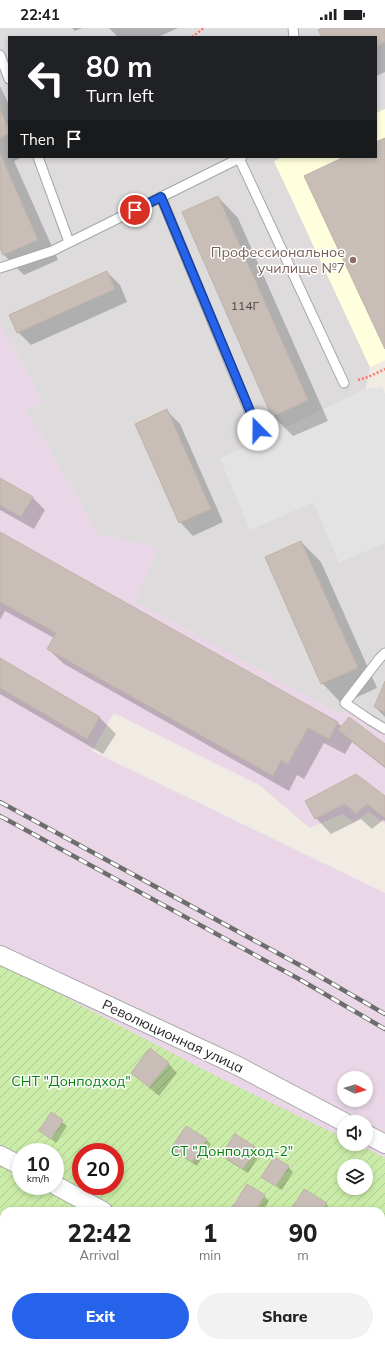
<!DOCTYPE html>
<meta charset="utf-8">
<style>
:root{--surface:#fff;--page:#f2f2f2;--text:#202124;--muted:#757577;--accent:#2563eb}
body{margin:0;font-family:Mulish,sans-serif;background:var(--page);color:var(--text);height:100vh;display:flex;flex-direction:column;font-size:15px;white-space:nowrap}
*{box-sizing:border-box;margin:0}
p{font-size:13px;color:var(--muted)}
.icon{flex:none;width:22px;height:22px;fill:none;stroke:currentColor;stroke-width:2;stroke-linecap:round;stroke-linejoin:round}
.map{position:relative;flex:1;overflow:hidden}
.sheet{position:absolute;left:0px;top:1179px;width:385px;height:140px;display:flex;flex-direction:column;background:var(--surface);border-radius:12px 12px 0 0;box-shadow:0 2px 6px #0003}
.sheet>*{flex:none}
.hud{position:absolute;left:8px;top:8px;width:369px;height:122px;border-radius:0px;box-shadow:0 2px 6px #0003;background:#202124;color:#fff;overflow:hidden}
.needle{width:26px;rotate:95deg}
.tools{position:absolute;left:337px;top:1043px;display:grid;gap:8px}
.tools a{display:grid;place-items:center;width:36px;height:36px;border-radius:50%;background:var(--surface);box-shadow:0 2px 6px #0003;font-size:20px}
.speed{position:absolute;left:12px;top:1115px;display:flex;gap:8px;font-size:20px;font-weight:700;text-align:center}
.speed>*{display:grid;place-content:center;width:52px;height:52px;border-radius:50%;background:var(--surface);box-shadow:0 2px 6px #0003;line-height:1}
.speed small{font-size:10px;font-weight:400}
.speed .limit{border:6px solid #d22;background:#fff;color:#111}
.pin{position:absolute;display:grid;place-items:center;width:34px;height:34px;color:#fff;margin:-17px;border:2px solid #fff;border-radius:50%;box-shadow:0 1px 4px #0007}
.me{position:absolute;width:44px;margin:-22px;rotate:338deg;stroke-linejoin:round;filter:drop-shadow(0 0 3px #0008)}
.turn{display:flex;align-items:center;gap:14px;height:84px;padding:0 12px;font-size:18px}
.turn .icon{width:52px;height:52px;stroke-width:2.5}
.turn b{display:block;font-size:28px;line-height:34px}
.then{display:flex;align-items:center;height:38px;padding:0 12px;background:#0003;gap:8px;font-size:15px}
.eta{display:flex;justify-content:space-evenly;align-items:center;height:68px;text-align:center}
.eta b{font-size:24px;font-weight:800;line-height:28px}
.action{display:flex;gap:8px;margin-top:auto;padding:8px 12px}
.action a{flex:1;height:46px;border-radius:24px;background:var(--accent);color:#fff;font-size:16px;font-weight:800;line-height:46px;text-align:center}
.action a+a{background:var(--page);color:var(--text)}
.status{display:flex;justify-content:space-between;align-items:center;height:28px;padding:0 20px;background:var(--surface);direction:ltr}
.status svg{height:11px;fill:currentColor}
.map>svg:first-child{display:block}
</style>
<div class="status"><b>22:41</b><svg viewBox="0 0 49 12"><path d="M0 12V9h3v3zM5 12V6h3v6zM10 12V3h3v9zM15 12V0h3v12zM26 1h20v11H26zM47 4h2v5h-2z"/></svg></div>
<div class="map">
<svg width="385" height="1319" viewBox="0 0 385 1319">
<defs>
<pattern id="forest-crowns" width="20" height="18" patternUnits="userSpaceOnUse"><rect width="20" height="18" fill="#a9d197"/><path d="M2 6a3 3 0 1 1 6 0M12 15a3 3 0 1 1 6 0" fill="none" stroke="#91b382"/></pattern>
<pattern id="garden-furrows" width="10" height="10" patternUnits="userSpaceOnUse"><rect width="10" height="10" fill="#caeca8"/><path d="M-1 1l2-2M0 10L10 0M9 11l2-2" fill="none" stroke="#adca90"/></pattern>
</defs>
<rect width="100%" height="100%" fill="#f0ece4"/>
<polygon fill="#dddbdb" points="0,0 385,0 385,81 376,85 376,9 9,9 9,129 283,129 274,133 370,339 366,361 220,431 314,474 339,534 385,515 385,705 350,685 336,684 135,573 159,519 99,507 26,381 43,374 0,296"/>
<path fill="#e9d6e6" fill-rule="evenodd" d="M0 296 43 374 26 381 99 507 159 519 135 573 336 684 350 685 385 705V796L369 784 354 794 342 786 310 800 259 757 114 685 92 723 385 865V1172L366 1160V1138H344L0 943ZM344 1050H366V1072H344ZM344 1094H366V1116H344Z"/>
<polygon fill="#ffffde" points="385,81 385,332 370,339 274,133 283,129 376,129 376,85"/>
<polygon fill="url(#forest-crowns)" points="107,1315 307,1315 313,1319 106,1319"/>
<path fill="url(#garden-furrows)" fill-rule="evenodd" d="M0 935 218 1049 344 1110V1116H357L385 1130V1319H313L307 1315H381V1183H4V1315H107L106 1319H0ZM21 1124H55V1158H21ZM81 1124H115V1158H81ZM344 1138H366V1160H344Z"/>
<polygon fill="#e3e3e3" points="382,359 385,366 385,515 339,534 314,474 250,502 220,431 366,361"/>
<g fill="#0003">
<polygon points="72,0 82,0 75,3"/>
<polygon points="109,0 178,0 158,9 118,9"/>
<polygon points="324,0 385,0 385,44 376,48 376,9 323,9"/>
<polygon points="0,58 9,77 9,129 23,129 14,133 58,232 24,247 4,227 0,217"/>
<polygon points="218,169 238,190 328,393 293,408 273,388"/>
<polygon points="107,244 120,257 127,274 31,317 18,304"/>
<polygon points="167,383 180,396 223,494 193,508 180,494"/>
<polygon points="0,451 32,469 45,482 34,501 0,482"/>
<polygon points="0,506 338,695 342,699 385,717 385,740 352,714 345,726 324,715 304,751 297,747 289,763 64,636 48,621 54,610 5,583 0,592"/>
<polygon points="301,514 321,534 377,660 342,676 322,655"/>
<polygon points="0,631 100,690 116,706 103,726 0,666"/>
<polygon points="385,656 385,689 375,679"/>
<polygon points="356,747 385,769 385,793 383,792 372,801 361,791 331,806 316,790"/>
<polygon points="168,1035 177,1045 159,1068 132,1045"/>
<polygon points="52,1086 67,1098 56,1115 41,1103"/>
<polygon points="206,1112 211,1116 197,1138 177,1125 173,1120"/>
<polygon points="256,1121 261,1125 248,1145 227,1132 223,1127"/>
<polygon points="274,1130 288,1139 293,1144 282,1162 267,1153 262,1148"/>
<polygon points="264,1168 269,1173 263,1183 231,1183"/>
<polygon points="326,1176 331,1181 330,1183 292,1183"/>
<rect x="0" y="1238" width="4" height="41"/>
</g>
<g fill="#c8beb7" stroke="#c2b2a6">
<polygon points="322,0 385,0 385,14 376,19 376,9 322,9 318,2"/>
<polygon points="0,81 9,101 9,106 0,110"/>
<polygon points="385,110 385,321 304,148 344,129 376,129 376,114"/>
<polygon points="0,125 38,212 3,227 0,220"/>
<polygon points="218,168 308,372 272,389 182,184"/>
<polygon points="107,243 115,261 17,305 9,287"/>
<polygon points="167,381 211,481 179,495 135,396"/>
<polygon points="0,450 33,469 21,489 0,477"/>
<polygon points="0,504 338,694 329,711 308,700 288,736 281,732 273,748 47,621 56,605 0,574"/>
<polygon points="301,513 358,640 321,656 265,529"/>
<polygon points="0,630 100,689 87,711 0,660"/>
<polygon points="385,653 385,684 374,679"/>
<polygon points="349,689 385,716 385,739 338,702"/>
<polygon points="356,746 385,768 385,790 367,776 356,786 345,776 315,791 305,773"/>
<polygon points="150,1020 169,1035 149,1059 131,1045"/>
<polygon points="51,1084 63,1092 51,1111 39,1103"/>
<polygon points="186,1098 207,1111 192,1134 171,1120"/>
<polygon points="235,1106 257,1120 243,1141 221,1127"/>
<polygon points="274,1129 289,1138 276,1158 261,1149"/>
<polygon points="247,1156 265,1167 255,1183 230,1183"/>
<polygon points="304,1161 327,1175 322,1183 290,1183"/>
<polygon points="0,1237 4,1237 4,1269 0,1270"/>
</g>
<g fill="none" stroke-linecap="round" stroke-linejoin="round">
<g stroke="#a6a6a6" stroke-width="11">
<g id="lane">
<polyline points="293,0 294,9"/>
<polyline points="0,27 9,51"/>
<polyline points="38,129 69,214"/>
<polyline points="239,130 344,355"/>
<polyline points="161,169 257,402"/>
<polyline points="0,240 52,223 242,129"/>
<polyline points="385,625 379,631 345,675 370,692 385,701"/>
</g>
</g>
<g stroke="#a6a6a6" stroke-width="20">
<g id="street">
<polyline points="0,927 238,1038 344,1094"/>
<polyline points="366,1106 385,1116"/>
<polyline points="0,1127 21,1138"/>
<polyline points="55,1157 103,1183"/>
<polyline points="308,1315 314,1319"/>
<polyline points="94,1319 94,1315"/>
</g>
</g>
<g stroke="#ff7566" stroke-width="2.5" stroke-dasharray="2 2" stroke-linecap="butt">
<polyline points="192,9 204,0"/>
<polyline points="358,352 368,349 385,341"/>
</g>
<use href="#lane" stroke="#fff" stroke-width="9"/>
<use href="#street" stroke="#fff" stroke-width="18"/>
<g stroke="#6d6d6d" stroke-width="4.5">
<g id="rail">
<polyline points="0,774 305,940 385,986"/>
<polyline points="0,788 299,951 385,1001"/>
</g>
</g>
<use href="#rail" stroke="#fff" stroke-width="3" stroke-dasharray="9" stroke-linecap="butt"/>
</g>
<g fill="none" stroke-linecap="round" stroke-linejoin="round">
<g stroke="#184099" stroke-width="10">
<polyline id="route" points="135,182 161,169 258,402"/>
</g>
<use href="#route" stroke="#2563eb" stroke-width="7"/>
</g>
<circle fill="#8d6e63" stroke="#fff" stroke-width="1.5" cx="353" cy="232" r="4"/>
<g text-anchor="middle" stroke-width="3" stroke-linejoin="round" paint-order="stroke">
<g font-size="12" fill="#494745">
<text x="245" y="282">114Г</text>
</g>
<g font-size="14" fill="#785e54" stroke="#fff" text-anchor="end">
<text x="345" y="229">Профессиональное<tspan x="345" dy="16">училище №7</tspan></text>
</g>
<g font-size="14" fill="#1f1f1f" stroke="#fff">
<text transform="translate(173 1008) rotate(25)" y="5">Революционная улица</text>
</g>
<g font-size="14" fill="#078210" stroke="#fff">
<text x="71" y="1058">СНТ "Донподход"</text>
<text x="232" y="1128">СТ "Донподход-2"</text>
</g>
</g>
</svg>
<div class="tools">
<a><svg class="needle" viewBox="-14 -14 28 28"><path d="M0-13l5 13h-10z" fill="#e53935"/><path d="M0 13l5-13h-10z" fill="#757577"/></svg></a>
<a><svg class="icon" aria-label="sound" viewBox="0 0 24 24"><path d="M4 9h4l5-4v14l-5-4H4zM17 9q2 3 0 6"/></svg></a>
<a><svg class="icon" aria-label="layers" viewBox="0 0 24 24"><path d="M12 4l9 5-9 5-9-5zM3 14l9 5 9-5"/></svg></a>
</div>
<div class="speed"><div>10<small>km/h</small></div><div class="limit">20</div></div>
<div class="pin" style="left:135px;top:182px;background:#d93025"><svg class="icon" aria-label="arrive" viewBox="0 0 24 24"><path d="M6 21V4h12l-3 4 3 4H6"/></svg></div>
<svg class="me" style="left:258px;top:402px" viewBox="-20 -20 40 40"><circle r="19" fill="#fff"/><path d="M0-13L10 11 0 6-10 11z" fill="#2563eb"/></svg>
<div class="hud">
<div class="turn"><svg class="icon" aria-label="left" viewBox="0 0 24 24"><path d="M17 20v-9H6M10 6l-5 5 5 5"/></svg><div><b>80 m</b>Turn left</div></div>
<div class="then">Then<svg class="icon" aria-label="arrive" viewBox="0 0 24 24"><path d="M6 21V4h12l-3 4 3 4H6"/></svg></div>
</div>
<section class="sheet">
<div class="eta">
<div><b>22:42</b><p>Arrival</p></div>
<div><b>1</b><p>min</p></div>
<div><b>90</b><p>m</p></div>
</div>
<div class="action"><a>Exit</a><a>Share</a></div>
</section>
</div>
